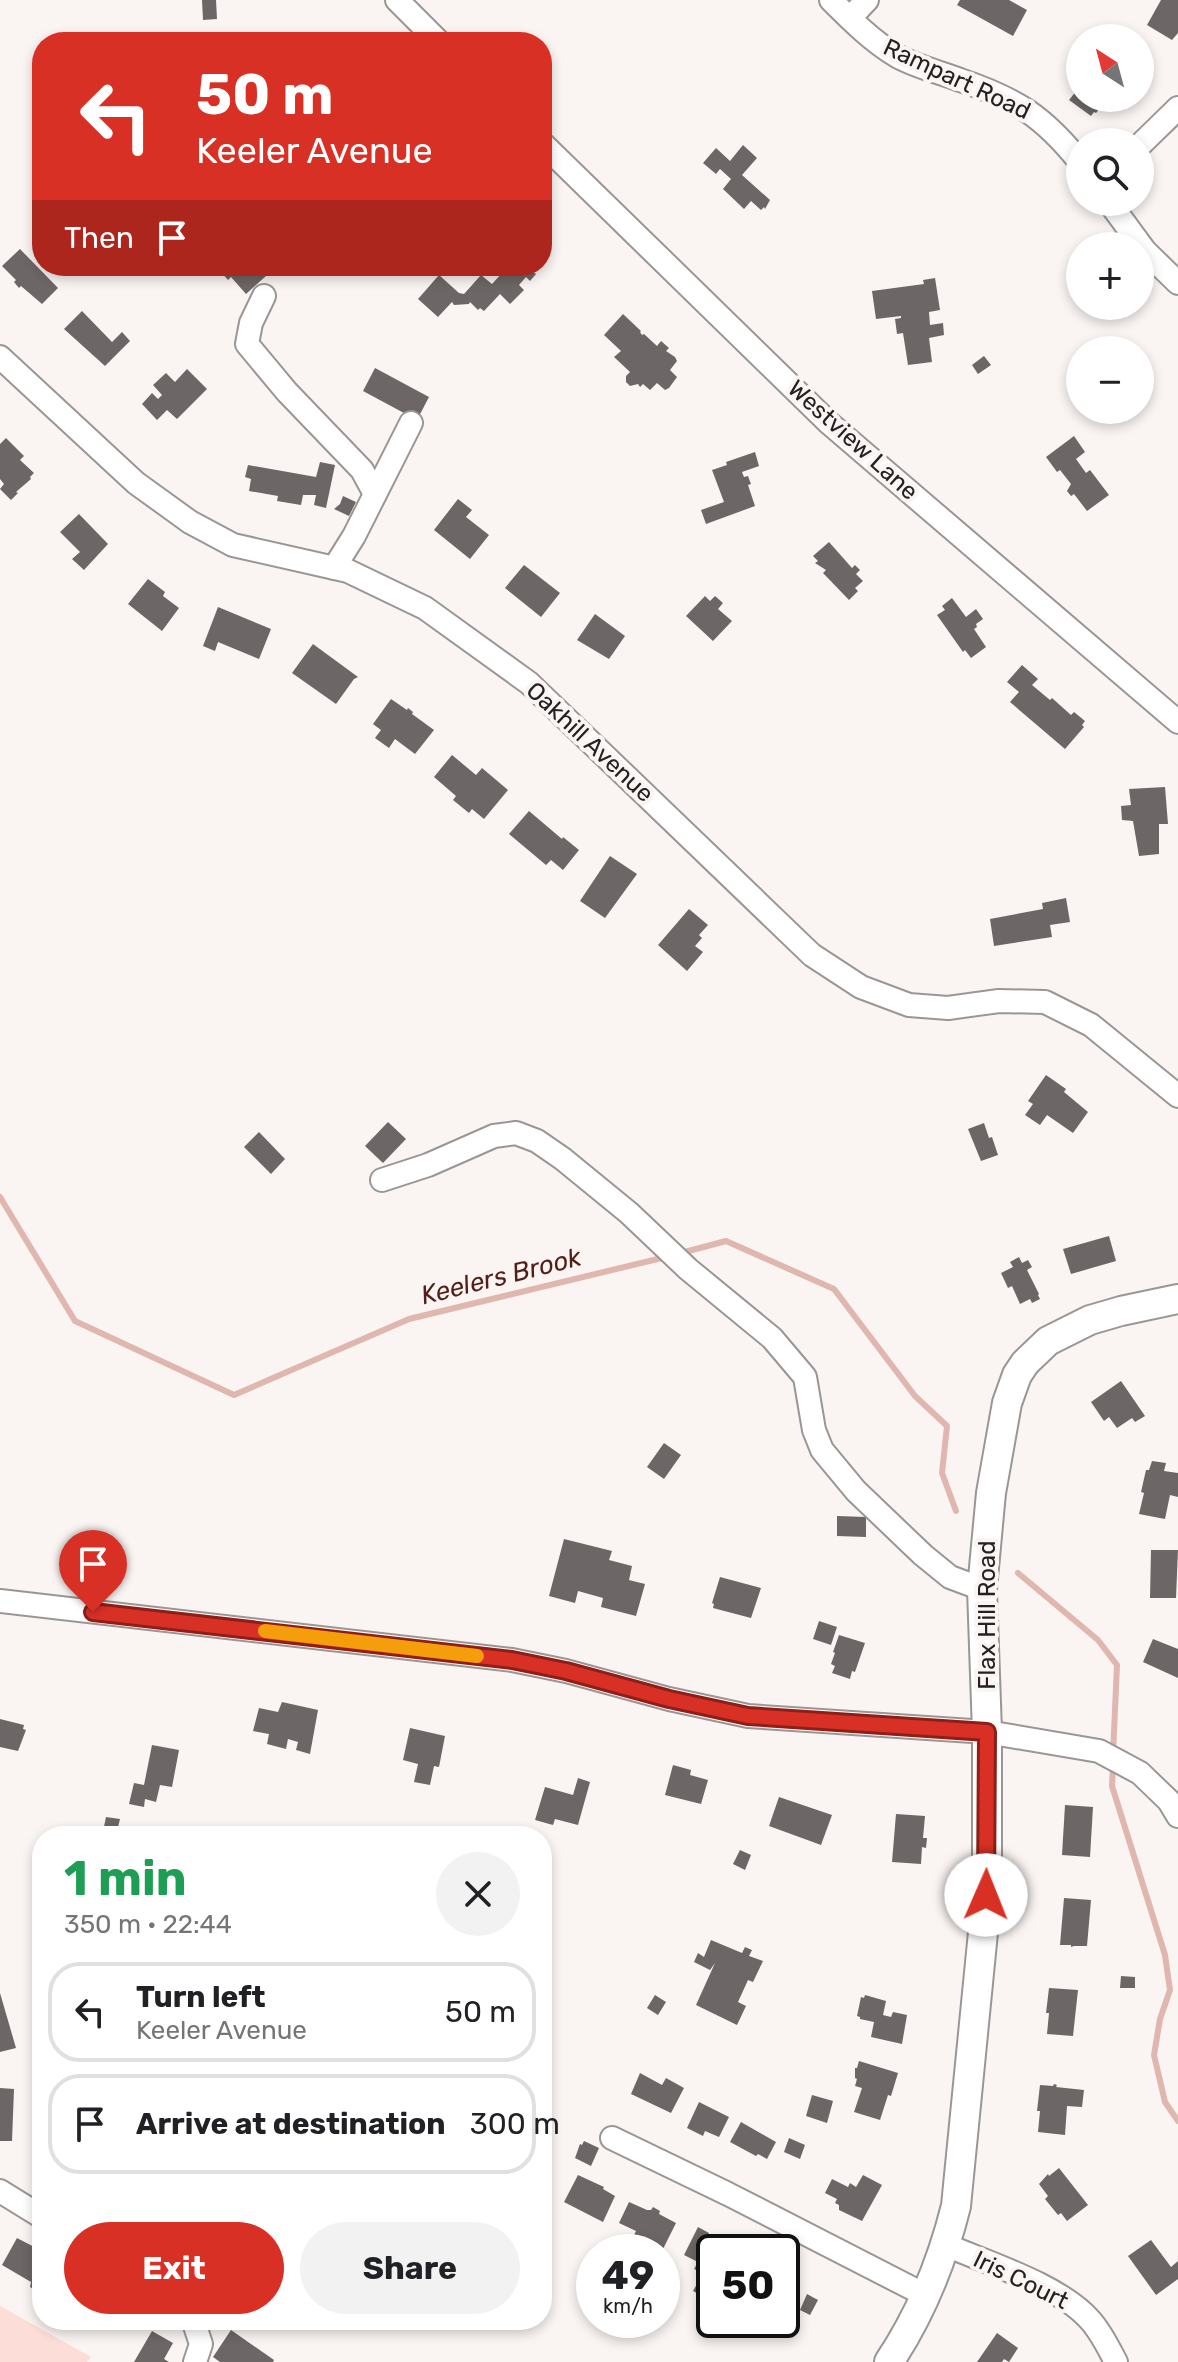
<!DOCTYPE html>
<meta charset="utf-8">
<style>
:root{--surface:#fff;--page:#f2f2f2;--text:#202124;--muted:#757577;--line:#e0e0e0;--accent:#d93025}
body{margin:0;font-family:Rubik,sans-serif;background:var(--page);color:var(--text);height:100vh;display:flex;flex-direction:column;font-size:30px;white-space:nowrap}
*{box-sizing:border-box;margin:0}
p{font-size:26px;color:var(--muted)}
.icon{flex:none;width:44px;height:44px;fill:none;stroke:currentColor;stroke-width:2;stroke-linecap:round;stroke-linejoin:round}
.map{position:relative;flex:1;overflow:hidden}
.details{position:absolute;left:32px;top:1826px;width:520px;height:504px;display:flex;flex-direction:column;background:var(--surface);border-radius:32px;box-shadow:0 4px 12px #0003}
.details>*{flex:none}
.guide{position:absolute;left:32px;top:32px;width:520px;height:244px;border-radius:32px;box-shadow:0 4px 12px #0003;background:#d93025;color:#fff;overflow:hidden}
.needle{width:52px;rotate:324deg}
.tools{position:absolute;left:1066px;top:24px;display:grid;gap:16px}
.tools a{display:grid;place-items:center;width:88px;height:88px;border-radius:50%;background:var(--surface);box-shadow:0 4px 12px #0003;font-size:40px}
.speed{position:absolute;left:576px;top:2234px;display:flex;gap:16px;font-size:40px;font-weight:700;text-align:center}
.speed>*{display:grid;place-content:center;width:104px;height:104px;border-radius:50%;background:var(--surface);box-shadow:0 4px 12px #0003;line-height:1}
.speed small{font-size:20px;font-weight:400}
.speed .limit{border:4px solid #111;border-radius:12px;background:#fff;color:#111}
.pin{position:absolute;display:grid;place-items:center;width:68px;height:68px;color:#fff;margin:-82px -34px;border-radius:50% 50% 50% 0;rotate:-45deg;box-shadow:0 0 8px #0007}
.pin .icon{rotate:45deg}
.me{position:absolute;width:88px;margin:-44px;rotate:1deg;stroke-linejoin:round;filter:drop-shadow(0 0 6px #0008)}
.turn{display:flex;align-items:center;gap:28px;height:168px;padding:0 32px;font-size:36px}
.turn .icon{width:104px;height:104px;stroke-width:2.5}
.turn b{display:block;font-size:56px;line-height:68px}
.then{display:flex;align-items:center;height:76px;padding:0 32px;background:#0003;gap:16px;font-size:30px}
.round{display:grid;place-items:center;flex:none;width:84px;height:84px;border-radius:42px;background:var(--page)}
.overview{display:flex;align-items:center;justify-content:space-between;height:136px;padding:0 32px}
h1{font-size:48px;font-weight:700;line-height:60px;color:#1e9e55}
.button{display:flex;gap:16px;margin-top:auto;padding:16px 32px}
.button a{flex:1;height:92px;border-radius:48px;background:var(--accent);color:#fff;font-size:32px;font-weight:700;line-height:92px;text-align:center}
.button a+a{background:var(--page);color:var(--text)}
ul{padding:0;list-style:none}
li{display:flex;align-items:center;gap:24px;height:100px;margin:0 16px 12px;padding:0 16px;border:4px solid var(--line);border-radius:32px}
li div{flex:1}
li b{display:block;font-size:30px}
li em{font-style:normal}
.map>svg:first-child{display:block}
</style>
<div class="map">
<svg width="1178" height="2362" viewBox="0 0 1178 2362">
<rect width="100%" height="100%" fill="#faf4f2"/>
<polygon fill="#fdddd7" points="0,2306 91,2357 87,2362 0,2362"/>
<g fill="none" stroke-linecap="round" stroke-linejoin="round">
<g stroke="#dfb7af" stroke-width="6">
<polyline points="0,1197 75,1321 234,1395 409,1319 666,1257"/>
<polyline points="681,1253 726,1241 834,1289 915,1396 947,1426 942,1473 956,1511"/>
<polyline points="1018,1573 1098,1640 1117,1665 1113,1754"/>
<polyline points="1113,1765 1112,1786 1165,1955 1170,1990 1160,2019 1154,2055 1165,2102 1178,2121"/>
</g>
</g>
<g fill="#6c6766">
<polygon points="202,0 216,0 217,19 203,20"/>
<polygon points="960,0 1009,0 1027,10 1013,36 957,5"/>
<polygon points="1161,0 1178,0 1178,33 1172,40 1147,25"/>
<polygon points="1080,80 1080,98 1106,100 1096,113 1094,112 1091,116 1069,100 1077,90 1074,88"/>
<polygon points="743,145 757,158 742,175 770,200 765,209 764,207 761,210 751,201 744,209 723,189 731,179 720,169 716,174 703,163 716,148 730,161"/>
<polygon points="20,249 58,288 42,304 21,286 19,288 14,282 16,280 2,266"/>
<polygon points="221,266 257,266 266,276 246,294 231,277 228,280 221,272 224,269"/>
<polygon points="496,266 537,266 532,271 536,274 530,281 526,277 519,285 524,290 510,304 500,294 484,311 480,308 478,310 470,302 469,304 454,305 452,302 438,317 418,299 439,275 459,293 464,294 481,275 492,284 503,272"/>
<polygon points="935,278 940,310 929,312 930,325 943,323 944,335 929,338 932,362 908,365 903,333 897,334 895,319 901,318 901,316 876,319 872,291 924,284 923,280"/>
<polygon points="82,311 112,342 122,332 130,341 105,366 64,329"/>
<polygon points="623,314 641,331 640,332 642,335 644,334 657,346 661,341 669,348 666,351 675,357 677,361 670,370 677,377 669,388 665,390 657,383 650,390 643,384 640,387 638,384 630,386 626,382 626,376 630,372 614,357 621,351 604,335"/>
<polygon points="984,356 991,365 978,374 972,365"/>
<polygon points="375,368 429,397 417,420 363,391"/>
<polygon points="187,369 207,389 177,419 167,410 157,420 142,404 152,393 158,399 162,395 153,385 166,373 175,382"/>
<polygon points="1074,436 1085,452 1076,459 1086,473 1090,470 1109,495 1087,511 1074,494 1071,496 1067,491 1071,484 1060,470 1057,472 1046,457"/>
<polygon points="6,438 24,456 20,460 34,473 30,477 31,479 16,492 18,493 11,500 0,489 4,484 0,479 0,444"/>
<polygon points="755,452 759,466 742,472 744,477 748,476 751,484 748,485 755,506 706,524 701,510 724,502 712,470 727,465 726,462"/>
<polygon points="320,462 335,465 326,508 314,505 316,495 303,495 301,505 277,501 278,496 249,491 251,479 245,477 248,465 316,477"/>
<polygon points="343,496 356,502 349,516 334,509 340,504"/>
<polygon points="458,499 472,510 466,517 489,535 470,559 434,530"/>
<polygon points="79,514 108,544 84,570 72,559 80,552 60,532"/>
<polygon points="829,542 852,568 855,565 860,570 856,574 863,581 855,588 858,591 849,600 823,573 826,570 815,563 818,561 813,556"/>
<polygon points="524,565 560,593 541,617 505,588"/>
<polygon points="148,579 165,592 163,596 179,608 162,631 128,604"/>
<polygon points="705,596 710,601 715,596 723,603 718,609 732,621 713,641 686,616"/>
<polygon points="952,598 966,617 976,609 983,619 976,624 977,627 974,629 986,647 971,658 965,650 963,652 937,615 945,610 942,606"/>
<polygon points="218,607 271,629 259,659 218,642 215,651 203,646"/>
<polygon points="595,614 625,636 609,659 577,640"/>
<polygon points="313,644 358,677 354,679 336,704 292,673"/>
<polygon points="1022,665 1038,679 1032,685 1050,700 1052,698 1071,715 1074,712 1085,721 1082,725 1084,727 1065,749 1010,702 1019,692 1007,682"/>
<polygon points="391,699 407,710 408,708 413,712 412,714 434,730 415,754 395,739 389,748 375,738 381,730 373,724"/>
<polygon points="452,755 476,775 482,768 508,790 484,819 472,809 469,813 453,800 456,796 434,777"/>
<polygon points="1165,787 1168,824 1159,824 1159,854 1139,856 1133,821 1122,820 1121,806 1131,805 1129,789"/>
<polygon points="529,811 562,839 563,837 579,850 563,870 551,860 546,865 509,834"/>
<polygon points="610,856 637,874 605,918 580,901"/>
<polygon points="1066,898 1070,922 1050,925 1052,937 994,946 990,919 1043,909 1042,903"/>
<polygon points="689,909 708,925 699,935 702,938 695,946 703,952 687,971 658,945"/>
<polygon points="1046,1075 1066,1089 1064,1092 1088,1112 1073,1133 1047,1115 1040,1125 1025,1115 1033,1104 1028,1101"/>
<polygon points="388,1122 406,1139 383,1163 365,1146"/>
<polygon points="984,1123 989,1138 992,1137 998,1155 981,1161 968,1129"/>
<polygon points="259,1132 285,1159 271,1174 244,1147"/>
<polygon points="1109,1236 1116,1261 1071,1274 1063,1249"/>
<polygon points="1019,1257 1022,1263 1028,1260 1032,1267 1027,1270 1039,1294 1038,1295 1040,1299 1032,1303 1030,1299 1020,1304 1012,1286 1008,1288 1001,1273 1013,1267 1010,1262"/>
<polygon points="1121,1381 1145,1416 1135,1422 1132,1418 1117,1428 1109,1417 1104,1421 1091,1402"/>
<polygon points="664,1443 681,1455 664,1479 647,1467"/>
<polygon points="1152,1461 1166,1463 1164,1471 1178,1473 1178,1497 1170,1495 1165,1519 1139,1514 1144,1493 1141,1492 1146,1470 1149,1470"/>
<polygon points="837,1516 866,1517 866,1537 837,1536"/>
<polygon points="564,1539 612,1551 609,1560 632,1566 629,1580 645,1584 636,1616 601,1607 603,1598 578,1591 575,1603 549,1596"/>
<polygon points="1151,1550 1178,1550 1176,1598 1150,1598"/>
<polygon points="720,1577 761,1588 751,1618 713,1608 714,1604 712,1603"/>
<polygon points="819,1621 837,1627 831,1645 813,1639"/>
<polygon points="839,1635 865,1643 855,1672 852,1671 850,1679 832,1673 835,1666 831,1664 835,1653 833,1652"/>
<polygon points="1153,1639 1178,1649 1178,1678 1143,1662"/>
<polygon points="282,1702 318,1710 310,1754 296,1750 298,1742 288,1739 286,1749 267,1744 269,1734 253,1731 259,1708 278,1712"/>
<polygon points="0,1719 24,1725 23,1729 26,1730 18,1751 0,1747"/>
<polygon points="410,1728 445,1736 439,1767 434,1766 430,1785 414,1782 418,1764 403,1760"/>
<polygon points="152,1745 179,1750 172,1787 160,1785 156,1802 145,1799 144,1807 129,1804 134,1783 144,1785"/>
<polygon points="673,1765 691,1770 690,1775 708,1780 701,1804 665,1795"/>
<polygon points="578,1778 590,1782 578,1825 555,1819 553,1825 535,1820 545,1787 573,1795"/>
<polygon points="779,1797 832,1815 821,1845 769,1826"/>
<polygon points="1065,1805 1093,1807 1090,1857 1062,1855"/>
<polygon points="896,1814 925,1816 923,1838 927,1838 926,1848 922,1847 921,1864 892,1862"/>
<polygon points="106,1817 120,1819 116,1836 102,1836"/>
<polygon points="740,1850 751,1855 745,1870 733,1864"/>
<polygon points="1064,1898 1091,1900 1087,1946 1074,1946 1071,1947 1071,1945 1060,1945"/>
<polygon points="711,1940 742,1953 745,1947 752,1950 749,1956 763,1961 753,1982 748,1980 738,2002 746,2006 737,2025 696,2005 715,1963 710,1970 694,1962 698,1953 704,1957"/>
<polygon points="1121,1976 1135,1977 1135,1988 1120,1988"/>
<polygon points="1049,1988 1078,1990 1073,2036 1047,2034 1049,2013 1046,2013"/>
<polygon points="0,1993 16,2048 0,2052"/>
<polygon points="655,1995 666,2002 658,2015 647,2008"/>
<polygon points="865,1995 886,2001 883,2015 891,2017 893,2012 907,2015 902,2044 871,2037 874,2022 860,2019 860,2017 857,2016 861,1997 864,1998"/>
<polygon points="859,2061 898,2073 891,2096 888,2095 880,2120 854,2112 862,2088 855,2086 857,2079 855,2078 855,2068 857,2068"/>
<polygon points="640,2073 662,2085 666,2078 684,2088 671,2113 631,2094"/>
<polygon points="1054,2084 1057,2085 1056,2087 1084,2090 1082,2107 1067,2106 1065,2135 1038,2132 1040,2111 1037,2111 1040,2085 1053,2086"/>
<polygon points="0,2088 14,2089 12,2141 0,2141"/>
<polygon points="812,2095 833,2101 827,2123 806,2116"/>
<polygon points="699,2102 729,2117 719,2137 705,2131 703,2136 687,2128"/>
<polygon points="741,2122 776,2142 767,2159 758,2154 756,2156 730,2142"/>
<polygon points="789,2138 805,2145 800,2159 784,2152"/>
<polygon points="584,2141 599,2148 591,2166 575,2158 580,2144 582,2145"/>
<polygon points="1059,2168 1088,2205 1067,2221 1061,2213 1058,2215 1045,2199 1048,2196 1039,2184 1048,2174 1049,2176"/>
<polygon points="578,2175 604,2187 603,2189 615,2196 603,2222 564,2202"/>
<polygon points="863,2175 882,2185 862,2221 839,2210 839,2205 835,2203 837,2199 825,2193 832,2179 848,2187 850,2183 856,2187"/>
<polygon points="629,2202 647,2210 651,2210 653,2207 660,2211 659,2214 676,2223 662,2251 633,2237 636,2231 619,2223"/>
<polygon points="698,2227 709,2233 706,2240 719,2246 714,2252 705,2274 694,2269 698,2262 684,2255"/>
<polygon points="17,2238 42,2251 42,2294 30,2287 31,2282 2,2265"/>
<polygon points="1151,2240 1171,2267 1178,2261 1178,2279 1156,2295 1128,2256"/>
<polygon points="702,2275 714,2281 714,2302 693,2291"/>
<polygon points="807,2294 818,2300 810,2315 800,2310"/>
<polygon points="231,2330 274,2360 273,2362 220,2362 213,2357"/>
<polygon points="152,2331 173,2343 164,2359 169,2362 134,2362"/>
<polygon points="997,2333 1018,2348 1009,2362 1004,2359 1002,2362 977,2362"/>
</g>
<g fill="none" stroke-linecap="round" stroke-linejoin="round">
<g stroke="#9b9695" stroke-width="26">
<g id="minor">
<polyline points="397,0 439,42"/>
<path d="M831 0C851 20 873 42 897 56 917 67 939 72 960 80 1016 99 1043 116 1080 162"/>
<polyline points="850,18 867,0"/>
<polyline points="542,143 829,423 1178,722"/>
<polyline points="1140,145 1178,108"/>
<polyline points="1109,202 1145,251 1178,283"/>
<polyline points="264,296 251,323 247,344 287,392 362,470 375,494"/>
<polyline points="0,357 136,483 190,522 233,545 348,571 425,608 529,683 812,955 861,987 909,1005 948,1008 999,1001 1045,1002 1091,1025 1178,1096"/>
<polyline points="334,568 354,536 411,423"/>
<polyline points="382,1180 428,1165 494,1136 516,1133 537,1141 563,1159 629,1213 688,1269 772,1338 805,1377 814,1430 822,1450 856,1491 923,1555 950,1577 982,1589"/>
<polyline points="0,1601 512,1660 566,1671 669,1699 748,1716 987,1732 1099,1751 1140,1773 1169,1801 1178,1816"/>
<polyline points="612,2138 728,2194 927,2296"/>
<polyline points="0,2191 42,2217"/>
<path d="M946 2245C990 2264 1059 2285 1090 2320 1101 2332 1108 2347 1116 2362"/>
<polyline points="193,2320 201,2344 195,2362"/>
</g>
</g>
<g stroke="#9b9695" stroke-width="32">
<path id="major" d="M889 2362C921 2314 942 2262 956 2206L987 1892V1732L982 1589 991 1493 1007 1403 1017 1375 1025 1363 1048 1341 1090 1320 1121 1311 1178 1299"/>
</g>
<use href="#minor" stroke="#fff" stroke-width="22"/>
<use href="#major" stroke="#fff" stroke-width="28"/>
</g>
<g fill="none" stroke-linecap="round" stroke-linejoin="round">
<g stroke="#8d1f18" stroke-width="20">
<polyline id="route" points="93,1612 512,1660 566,1671 669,1699 748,1716 987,1732 986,1895"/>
</g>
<use href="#route" stroke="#d93025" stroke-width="14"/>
<polyline stroke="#f59e0b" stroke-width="14" points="265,1631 477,1656"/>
</g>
<g text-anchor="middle" stroke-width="8" stroke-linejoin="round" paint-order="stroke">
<g font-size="24" fill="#232121" stroke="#faf4f2">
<text transform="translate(957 79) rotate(25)" y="8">Rampart Road</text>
<text transform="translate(853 440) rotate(42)" y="8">Westview Lane</text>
<text transform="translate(590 742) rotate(43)" y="8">Oakhill Avenue</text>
<text transform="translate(987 1615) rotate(-90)" y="8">Flax Hill Road</text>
<text transform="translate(1021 2280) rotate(26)" y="8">Iris Court</text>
</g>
<g font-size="26" font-style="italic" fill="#511f17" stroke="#faf4f2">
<text transform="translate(501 1276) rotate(-14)" y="9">Keelers Brook</text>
</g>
</g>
</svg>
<div class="tools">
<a><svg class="needle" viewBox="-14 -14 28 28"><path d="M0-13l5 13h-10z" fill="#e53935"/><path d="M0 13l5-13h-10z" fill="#757577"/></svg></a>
<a><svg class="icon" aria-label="search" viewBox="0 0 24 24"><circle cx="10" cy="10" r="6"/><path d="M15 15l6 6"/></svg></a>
<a>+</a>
<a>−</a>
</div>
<div class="speed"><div>49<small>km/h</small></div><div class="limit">50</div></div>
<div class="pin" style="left:93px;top:1612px;background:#d93025"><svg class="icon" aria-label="arrive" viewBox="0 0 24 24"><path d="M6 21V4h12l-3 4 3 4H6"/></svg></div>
<svg class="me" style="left:986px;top:1895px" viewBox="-20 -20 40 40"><circle r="19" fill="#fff"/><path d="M0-13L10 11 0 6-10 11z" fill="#d93025"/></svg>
<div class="guide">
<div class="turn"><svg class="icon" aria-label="left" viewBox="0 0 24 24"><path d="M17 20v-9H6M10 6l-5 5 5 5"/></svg><div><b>50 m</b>Keeler Avenue</div></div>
<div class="then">Then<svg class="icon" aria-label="arrive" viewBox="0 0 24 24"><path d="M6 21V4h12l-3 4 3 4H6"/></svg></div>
</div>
<section class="details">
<div class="overview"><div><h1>1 min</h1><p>350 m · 22:44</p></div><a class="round"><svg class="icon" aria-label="close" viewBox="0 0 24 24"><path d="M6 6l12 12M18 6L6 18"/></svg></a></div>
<ul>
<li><svg class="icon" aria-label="left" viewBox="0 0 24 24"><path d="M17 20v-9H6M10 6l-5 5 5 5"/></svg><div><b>Turn left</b><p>Keeler Avenue</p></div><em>50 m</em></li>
<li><svg class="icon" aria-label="arrive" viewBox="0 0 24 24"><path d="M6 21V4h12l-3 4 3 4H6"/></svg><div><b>Arrive at destination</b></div><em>300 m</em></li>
</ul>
<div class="button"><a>Exit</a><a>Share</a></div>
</section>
</div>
